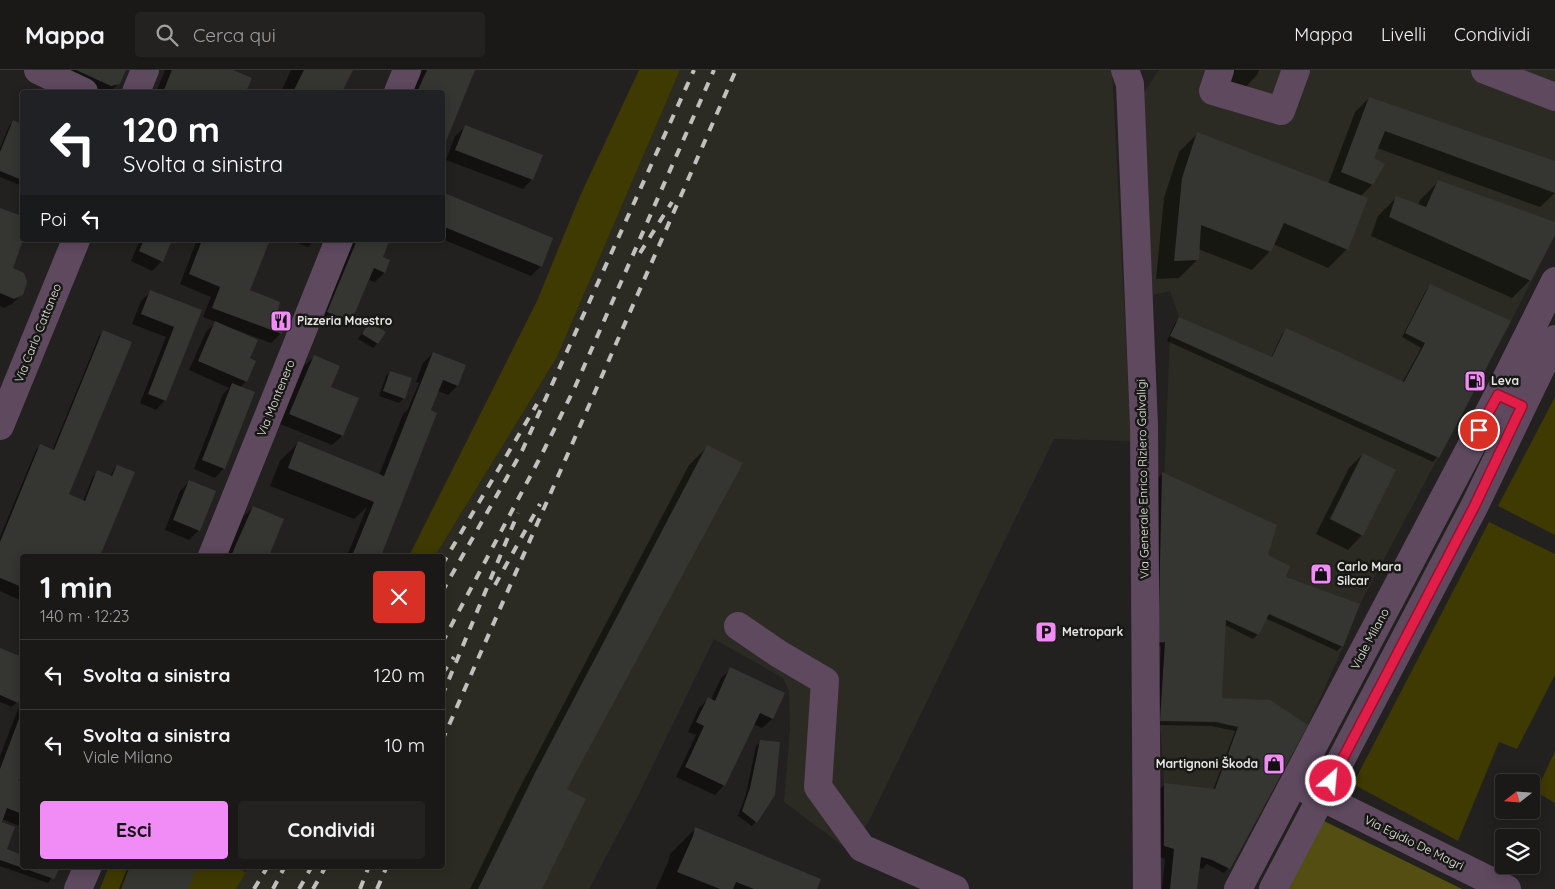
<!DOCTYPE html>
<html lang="it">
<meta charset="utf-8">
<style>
:root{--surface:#1a1917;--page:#232220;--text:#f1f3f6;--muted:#9fa0a1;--line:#383836;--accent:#f18bf5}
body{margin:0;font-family:Quicksand,sans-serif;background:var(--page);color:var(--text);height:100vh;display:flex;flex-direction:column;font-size:19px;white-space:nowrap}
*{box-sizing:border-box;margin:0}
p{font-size:16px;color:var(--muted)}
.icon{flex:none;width:28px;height:28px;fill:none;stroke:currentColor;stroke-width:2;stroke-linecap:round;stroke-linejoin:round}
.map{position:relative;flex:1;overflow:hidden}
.panel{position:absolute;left:20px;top:484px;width:425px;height:315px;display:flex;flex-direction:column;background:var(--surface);border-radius:5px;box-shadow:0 2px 12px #0003,0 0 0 1px var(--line)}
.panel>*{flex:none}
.guide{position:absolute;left:20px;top:20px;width:425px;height:152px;border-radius:5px;box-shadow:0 2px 12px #0003,0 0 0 1px var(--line);background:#202124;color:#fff;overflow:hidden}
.needle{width:32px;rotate:253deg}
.fabs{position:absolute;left:1495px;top:704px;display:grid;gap:10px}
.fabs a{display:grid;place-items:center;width:45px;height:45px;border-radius:5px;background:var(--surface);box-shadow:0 2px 12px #0003,0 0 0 1px var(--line);font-size:25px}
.pin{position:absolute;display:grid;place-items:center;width:42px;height:42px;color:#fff;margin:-21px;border:2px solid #fff;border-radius:50%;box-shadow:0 1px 5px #0007}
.me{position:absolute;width:55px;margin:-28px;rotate:27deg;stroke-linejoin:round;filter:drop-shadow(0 0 4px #0008)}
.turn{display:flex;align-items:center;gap:18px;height:105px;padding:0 20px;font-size:22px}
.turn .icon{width:65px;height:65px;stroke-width:2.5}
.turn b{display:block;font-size:35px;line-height:42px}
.then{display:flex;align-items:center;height:48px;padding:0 20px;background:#0003;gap:10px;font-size:19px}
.round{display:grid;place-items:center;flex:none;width:52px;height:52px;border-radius:5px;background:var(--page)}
.summary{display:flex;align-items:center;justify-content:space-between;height:85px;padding:0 20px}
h1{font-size:30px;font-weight:700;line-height:38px}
.cta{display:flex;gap:10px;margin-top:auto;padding:10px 20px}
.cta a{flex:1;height:58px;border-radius:5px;background:var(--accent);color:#111;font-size:20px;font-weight:700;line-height:58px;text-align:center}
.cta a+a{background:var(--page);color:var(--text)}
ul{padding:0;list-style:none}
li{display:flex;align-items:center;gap:15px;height:70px;padding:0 20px;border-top:1px solid var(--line)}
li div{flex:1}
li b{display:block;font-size:19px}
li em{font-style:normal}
header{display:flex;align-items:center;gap:30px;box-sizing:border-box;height:70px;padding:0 25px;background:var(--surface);border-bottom:1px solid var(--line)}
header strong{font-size:24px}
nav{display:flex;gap:28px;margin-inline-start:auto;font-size:18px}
.search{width:350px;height:45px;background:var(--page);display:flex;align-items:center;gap:12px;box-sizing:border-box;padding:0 18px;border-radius:5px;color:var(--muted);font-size:19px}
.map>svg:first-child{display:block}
</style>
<header>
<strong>Mappa</strong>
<div class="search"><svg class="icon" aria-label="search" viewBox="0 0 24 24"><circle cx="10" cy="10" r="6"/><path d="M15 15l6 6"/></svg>Cerca qui</div>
<nav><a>Mappa</a><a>Livelli</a><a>Condividi</a></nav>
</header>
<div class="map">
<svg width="1555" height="819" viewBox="0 0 1555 819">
<rect width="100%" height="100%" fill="#22211f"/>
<g fill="#2c2b23">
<polygon points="680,0 1112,0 1131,371 1054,369 868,753 847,779 784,732 790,659 789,621 783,608 714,569 639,724 589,819 235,819 249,796 442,796 442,486 435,486 557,287"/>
<polygon points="1159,0 1555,0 1555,165 1511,251 1360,534 1343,577 1308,655 1230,799 1212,790 1164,776 1164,713 1160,651 1165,573 1153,573 1159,539 1170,266 1179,247 1170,221 1153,225 1140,28"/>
</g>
<g fill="#3f3902">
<polygon points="639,0 680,0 557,287 435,486 409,486 537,231 580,126"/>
<polygon points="1555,327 1555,465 1498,436"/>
<polygon points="1489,452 1555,484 1555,605 1517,679 1499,672 1458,771 1353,714"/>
<polygon points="1555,681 1555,733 1536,722"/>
<polygon points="109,796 233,796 246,802 236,819 100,819"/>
</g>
<polygon fill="#544e13" points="1320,749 1462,819 1284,819"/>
<g fill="#0007">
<polygon points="38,0 125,0 119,13 110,22 80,22"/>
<polygon points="165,0 229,0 250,8 245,22 156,22"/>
<polygon points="291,0 351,0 341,22 281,22"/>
<polygon points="422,0 474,0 442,76 442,22 413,22"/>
<polygon points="1226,0 1259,0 1257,5 1243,20 1222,12"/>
<polygon points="1369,28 1555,92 1555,123 1540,137 1377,78 1372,88 1372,115 1361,126 1347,179 1328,198 1273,174 1270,181 1252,200 1198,179 1198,189 1179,208 1156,209 1164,128 1179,82 1198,63 1328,114 1355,42"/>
<polygon points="14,51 22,55 22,116 0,107 0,78 9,56"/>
<polygon points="465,57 532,109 523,119 446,90 455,66"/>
<polygon points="1439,111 1555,153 1555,162 1530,210 1512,228 1371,166 1378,146 1397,127 1418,135 1420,130"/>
<polygon points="442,123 541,196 531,206 442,169"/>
<polygon points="0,139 22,147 22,168 11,198 22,224 12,234 4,238 0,236"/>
<polygon points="140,170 171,170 162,191 152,201 131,191"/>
<polygon points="197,170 269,170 248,221 276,241 281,263 271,273 234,259 233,261 249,289 246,311 240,318 224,398 215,408 194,399 223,324 229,318 189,300 206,262 216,252 203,247 211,227 180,214"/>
<polygon points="290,170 315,170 308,177"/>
<polygon points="352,170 389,170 382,187 384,203 375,212 369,210 350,252 346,256 324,247 332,226 329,225"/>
<polygon points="1430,216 1437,387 1433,392 1167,271 1175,253 1179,249 1271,288 1282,264 1286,260 1402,313 1421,278 1402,267 1426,220"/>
<polygon points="151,221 200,241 165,330 156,340 140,333 166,267 132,254 141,231"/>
<polygon points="369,253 378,273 373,278 358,269"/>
<polygon points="103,262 68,425 83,431 93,406 98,402 110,407 113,401 117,396 133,403 99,486 22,486 22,531 0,521 0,467 36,380 40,376 52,381 99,266"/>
<polygon points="433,283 457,316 448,325 438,321 430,340 436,343 380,486 347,486 367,437 354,449 270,416 280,391 298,373 379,405 403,344 408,339 419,313 416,312 423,293"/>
<polygon points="314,287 330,317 357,329 342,366 332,375 280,354 304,296"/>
<polygon points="390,302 404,328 399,333 379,326 386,306"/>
<polygon points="707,377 566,720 540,819 470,819 517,723 689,395"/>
<polygon points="1363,384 1362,465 1348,480 1316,464 1349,398"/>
<polygon points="1162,404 1266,486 1342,576 1337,581 1265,548 1258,564 1253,569 1225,555 1221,629 1306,655 1228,798 1224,803 1207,794 1202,799 1199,798 1196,819 1162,819 1165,789 1155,785 1155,724 1165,714 1213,720 1235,661 1211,656 1157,655 1161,576 1149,577 1158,408"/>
<polygon points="189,412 199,460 189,470 165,460 180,421"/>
<polygon points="253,437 283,450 267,486 227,486 243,447"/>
<polygon points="0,579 22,588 22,618 17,632 12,637 0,632"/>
<polygon points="731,599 783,624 772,649 762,658 753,654 724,715 715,725 676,707 696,665 688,662 699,638 708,629 711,630 721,608"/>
<polygon points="22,635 22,695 16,712 22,715 22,757 2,749 5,780 22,786 22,796 58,798 48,813 0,796 0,686 18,639"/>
<polygon points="761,672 756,752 752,756 738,746 746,724 756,676"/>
<polygon points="695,759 815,819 656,819 668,792 670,784"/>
<polygon points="128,796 196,796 187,819 119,819"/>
</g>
<g fill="#353532">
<polygon points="76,0 126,0 120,14 111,16"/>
<polygon points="172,0 233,0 252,8 246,22 163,22"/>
<polygon points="304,0 353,0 342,22 293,22"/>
<polygon points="427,0 475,0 443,79 442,22 417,22"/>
<polygon points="1369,27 1555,91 1555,123 1385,61 1374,88 1385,94 1373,115 1341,102"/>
<polygon points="13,50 22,54 22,110 0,101 0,82"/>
<polygon points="465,55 543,85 533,110 455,80"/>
<polygon points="1197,62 1368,128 1348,180 1284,153 1271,182 1201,155 1199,190 1174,191 1182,108"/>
<polygon points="1438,110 1555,152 1555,165 1531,211 1389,147 1396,126 1426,137"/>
<polygon points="442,122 553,168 542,197 442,156"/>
<polygon points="0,138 22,146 23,170 13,198 24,203 27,212 23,225 14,229 0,223"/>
<polygon points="144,170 172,170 163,192 139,181"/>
<polygon points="202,170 270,170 250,220 280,232 278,240 289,243 282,264 212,238 220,217 189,204"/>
<polygon points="357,170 390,170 383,187 390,190 385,203 374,198 351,252 327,242"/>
<polygon points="1430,214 1511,251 1439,388 1170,266 1179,247 1272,287 1286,258 1404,312 1425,273 1405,263"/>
<polygon points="150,220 202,240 166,331 148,324 174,257 141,244"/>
<polygon points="215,251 258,270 250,288 256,291 247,312 198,291"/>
<polygon points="369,252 386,262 378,274 362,264"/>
<polygon points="103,260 132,272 69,424 85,431 97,400 112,406 117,395 135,402 100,486 22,486 22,517 0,508 0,472 40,374 54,380"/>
<polygon points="433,282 466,295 458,316 443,310 431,340 437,343 381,486 352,486 374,432 288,398 298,371 384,406"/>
<polygon points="314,285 340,296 331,317 359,328 343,366 289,344"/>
<polygon points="390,301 412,308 405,329 383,321"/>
<polygon points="232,313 255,322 225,399 202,390"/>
<polygon points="707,375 743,393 567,719 586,729 542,819 478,819 535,703"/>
<polygon points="1363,383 1396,400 1363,466 1330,449"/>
<polygon points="1162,402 1277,455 1268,485 1290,496 1286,507 1360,534 1343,577 1269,544 1259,565 1226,550 1222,628 1270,630 1308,655 1230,799 1212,790 1201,787 1197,819 1170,819 1174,779 1164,776 1164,713 1215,719 1238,657 1216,652 1160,651 1165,572 1153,573 1159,539"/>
<polygon points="189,410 216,421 200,461 173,450"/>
<polygon points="253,436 284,449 269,486 231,486"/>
<polygon points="0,578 22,587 22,622 18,633 0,625"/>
<polygon points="730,597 785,623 773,649 760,643 725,716 685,697 704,656 696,652 708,627 715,631"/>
<polygon points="22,641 22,699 18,711 22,713 22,744 7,738 2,752 15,757 7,779 22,785 22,796 56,796 60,798 54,809 0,790 0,699"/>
<polygon points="760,670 780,672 775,725 757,753 742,741 750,718"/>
<polygon points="695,757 821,809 817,819 754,819 736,812 733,819 720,819 677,802 693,766"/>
<polygon points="130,796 197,796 188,819 121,819"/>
</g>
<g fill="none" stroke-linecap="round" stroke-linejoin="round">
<g stroke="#5e495f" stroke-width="28">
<polyline points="38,0 84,22"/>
<polyline points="1125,0 1130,14 1144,356 1147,819"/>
<polyline points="1220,0 1213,21 1281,41 1296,0"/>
<polyline points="1485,0 1555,27"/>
<polyline points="136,22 145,0"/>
<polyline points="398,22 407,0"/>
<polyline points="0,356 76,170"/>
<polyline points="212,486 339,170"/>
<polyline points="738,556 779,584 825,611 818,717 862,778 955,819"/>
<polyline points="1307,720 1507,819"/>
<polyline points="78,819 88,796"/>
<polyline points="1238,819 1498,325 1555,211"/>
<polyline points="1273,819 1474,437 1555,269"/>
</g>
<g stroke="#c1c0be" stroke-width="4" stroke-dasharray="9 9" stroke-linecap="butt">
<polyline points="640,183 672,132"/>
<polyline points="442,495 537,334"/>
<polyline points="495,515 540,434"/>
<polyline points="442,522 522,381 694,0"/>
<polyline points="442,573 542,384 575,317 714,0"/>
<polyline points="442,604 454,587"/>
<polyline points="442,626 518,443"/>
<polyline points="442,671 736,0"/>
<polyline points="254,819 268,796"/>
<polyline points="273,819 285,796"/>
<polyline points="299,819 312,796"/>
<polyline points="313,819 326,796"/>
<polyline points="360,819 369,796"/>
<polyline points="377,819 387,796"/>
</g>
</g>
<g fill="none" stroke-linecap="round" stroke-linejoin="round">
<g stroke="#92132f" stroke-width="12">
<polyline id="route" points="1331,711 1474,437 1522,336 1498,325 1479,360"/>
</g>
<use href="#route" stroke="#e11d48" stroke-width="9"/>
</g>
<defs>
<g id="restaurant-square" transform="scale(1.125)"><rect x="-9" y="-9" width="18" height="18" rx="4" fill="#f18bf5" stroke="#181815"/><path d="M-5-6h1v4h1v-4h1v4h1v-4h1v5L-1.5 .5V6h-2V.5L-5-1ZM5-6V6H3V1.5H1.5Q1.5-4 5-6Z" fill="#111"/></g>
<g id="fuel-square" transform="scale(1.125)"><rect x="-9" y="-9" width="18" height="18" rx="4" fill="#f18bf5" stroke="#181815"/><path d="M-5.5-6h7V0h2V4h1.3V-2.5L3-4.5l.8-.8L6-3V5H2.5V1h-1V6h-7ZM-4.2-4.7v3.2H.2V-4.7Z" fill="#111"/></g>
<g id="shop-square" transform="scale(1.125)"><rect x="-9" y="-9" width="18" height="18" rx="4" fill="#f18bf5" stroke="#181815"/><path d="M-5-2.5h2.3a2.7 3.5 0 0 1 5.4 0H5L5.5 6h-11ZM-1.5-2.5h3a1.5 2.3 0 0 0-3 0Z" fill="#111"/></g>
<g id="parking-square" transform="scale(1.125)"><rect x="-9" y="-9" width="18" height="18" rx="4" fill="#f18bf5" stroke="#181815"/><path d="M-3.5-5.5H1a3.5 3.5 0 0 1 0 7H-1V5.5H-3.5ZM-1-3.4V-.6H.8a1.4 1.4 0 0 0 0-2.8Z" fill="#111"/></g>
</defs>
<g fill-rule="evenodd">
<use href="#restaurant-square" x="281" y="251"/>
<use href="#fuel-square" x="1475" y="311"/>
<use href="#shop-square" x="1321" y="504"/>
<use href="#parking-square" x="1046" y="562"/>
<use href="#shop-square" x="1274" y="694"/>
</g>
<g text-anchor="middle" stroke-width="5" stroke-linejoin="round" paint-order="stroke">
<g font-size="12" font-weight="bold" fill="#e6e6e4" stroke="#181815" text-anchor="start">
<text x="297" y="255">Pizzeria Maestro</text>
<text x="1491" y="315">Leva</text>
<text x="1337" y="501">Carlo Mara<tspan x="1337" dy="14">Silcar</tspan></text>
<text x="1062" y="566">Metropark</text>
<text x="1258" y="698" text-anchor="end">Martignoni Škoda</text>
</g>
<g font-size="12" fill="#e6e6e4" stroke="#181815">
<text transform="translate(38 263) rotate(-68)" y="4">Via Carlo Cattaneo</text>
<text transform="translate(276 328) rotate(-68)" y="4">Via Montenero</text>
<text transform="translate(1143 409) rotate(-91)" y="4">Via Generale Enrico Riziero Galvaligi</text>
<text transform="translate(1370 569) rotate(-62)" y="4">Viale Milano</text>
<text transform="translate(1414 773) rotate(26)" y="4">Via Egidio De Magri</text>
</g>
</g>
</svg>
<div class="fabs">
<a><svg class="needle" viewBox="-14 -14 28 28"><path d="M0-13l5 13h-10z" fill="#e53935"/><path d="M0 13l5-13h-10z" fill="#9fa0a1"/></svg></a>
<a><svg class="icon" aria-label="layers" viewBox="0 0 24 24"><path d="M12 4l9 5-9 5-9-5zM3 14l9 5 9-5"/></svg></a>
</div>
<div class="pin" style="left:1479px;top:360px;background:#d93025"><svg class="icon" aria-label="arrive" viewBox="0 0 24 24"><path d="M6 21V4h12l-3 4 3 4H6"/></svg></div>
<svg class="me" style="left:1331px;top:711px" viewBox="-20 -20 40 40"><circle r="17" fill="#e11d48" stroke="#fff" stroke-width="3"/><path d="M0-11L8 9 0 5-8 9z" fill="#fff"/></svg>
<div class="guide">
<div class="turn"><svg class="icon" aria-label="left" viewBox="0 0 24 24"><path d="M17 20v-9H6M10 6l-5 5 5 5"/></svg><div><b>120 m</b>Svolta a sinistra</div></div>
<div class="then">Poi<svg class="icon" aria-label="left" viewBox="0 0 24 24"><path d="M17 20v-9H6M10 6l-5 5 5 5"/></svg></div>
</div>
<section class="panel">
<div class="summary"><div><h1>1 min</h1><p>140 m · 12:23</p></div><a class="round" style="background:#d93025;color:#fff"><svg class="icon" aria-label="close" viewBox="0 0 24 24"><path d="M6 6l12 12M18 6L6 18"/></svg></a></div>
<ul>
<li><svg class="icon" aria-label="left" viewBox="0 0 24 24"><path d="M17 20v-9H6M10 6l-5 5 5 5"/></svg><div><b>Svolta a sinistra</b></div><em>120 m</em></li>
<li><svg class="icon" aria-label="left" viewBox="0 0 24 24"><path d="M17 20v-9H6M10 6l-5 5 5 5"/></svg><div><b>Svolta a sinistra</b><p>Viale Milano</p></div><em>10 m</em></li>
</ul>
<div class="cta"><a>Esci</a><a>Condividi</a></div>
</section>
</div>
